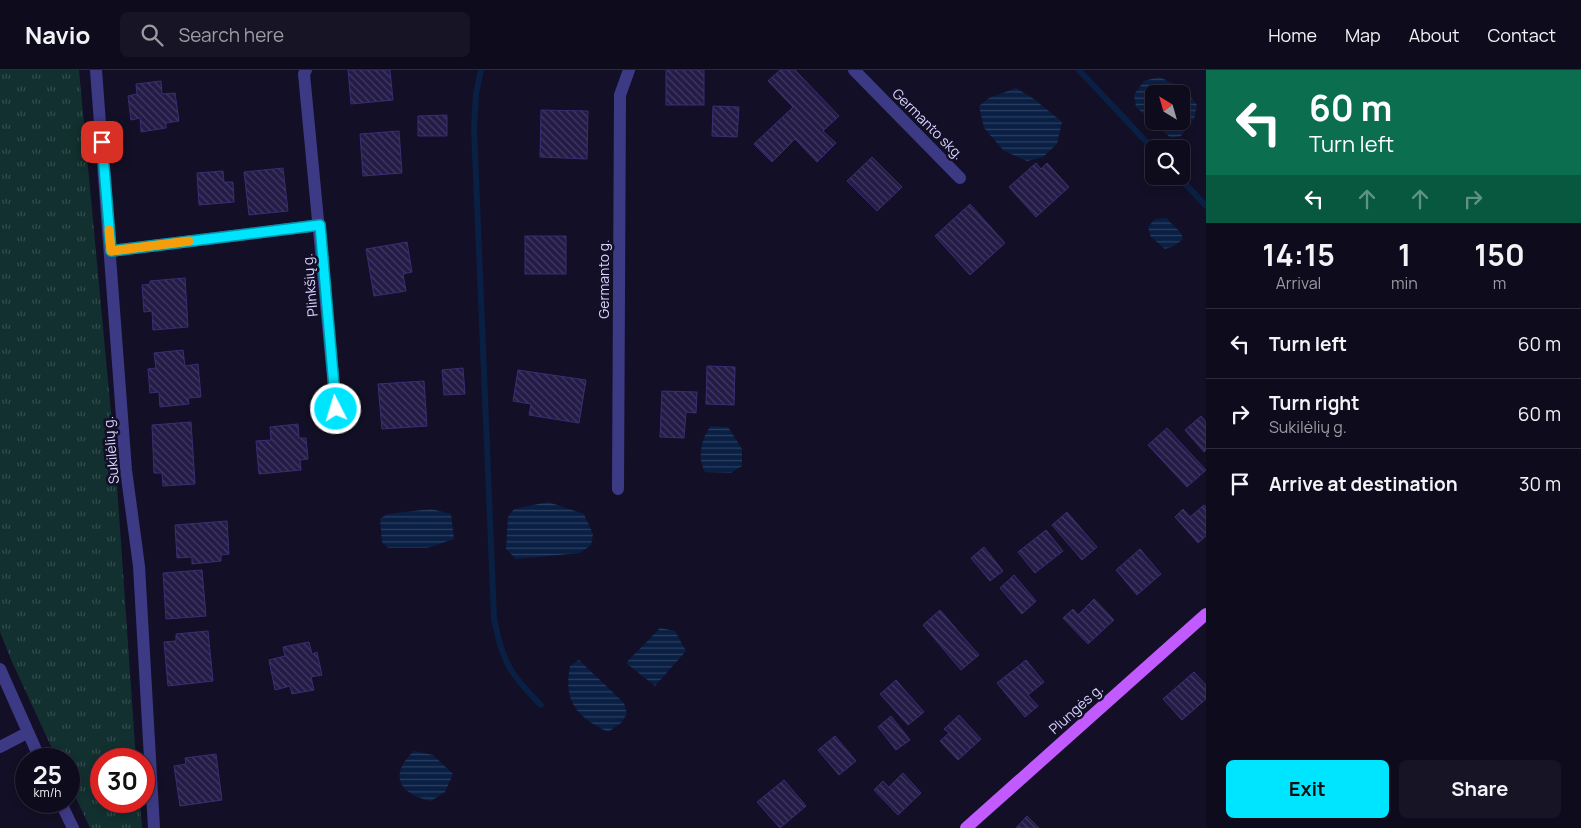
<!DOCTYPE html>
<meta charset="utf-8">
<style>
:root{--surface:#0e0b1c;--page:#171425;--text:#f1f3f6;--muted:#9b9ba3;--line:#2e2b3b;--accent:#00e5ff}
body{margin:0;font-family:Manrope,sans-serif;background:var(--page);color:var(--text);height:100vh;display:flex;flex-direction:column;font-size:19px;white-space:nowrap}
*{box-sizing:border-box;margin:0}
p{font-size:16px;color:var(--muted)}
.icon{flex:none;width:28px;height:28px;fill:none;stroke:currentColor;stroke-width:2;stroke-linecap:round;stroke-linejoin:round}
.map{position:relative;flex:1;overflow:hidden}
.panel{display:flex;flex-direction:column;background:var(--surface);width:375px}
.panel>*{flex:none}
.top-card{background:#0b6e4f;color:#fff;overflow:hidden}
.needle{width:32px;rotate:323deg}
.tools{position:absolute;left:1145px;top:15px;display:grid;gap:10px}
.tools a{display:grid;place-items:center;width:45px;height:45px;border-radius:8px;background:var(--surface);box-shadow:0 2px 8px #0003,0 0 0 1px var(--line);font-size:25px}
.speed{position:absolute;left:15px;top:678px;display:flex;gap:10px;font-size:25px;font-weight:700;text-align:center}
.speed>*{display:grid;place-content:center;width:65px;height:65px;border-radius:50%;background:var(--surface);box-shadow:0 2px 8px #0003,0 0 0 1px var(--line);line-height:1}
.speed small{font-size:12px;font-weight:400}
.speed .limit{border:8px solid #d22;background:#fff;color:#111}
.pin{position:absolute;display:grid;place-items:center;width:42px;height:42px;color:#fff;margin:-21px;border-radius:10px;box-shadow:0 2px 8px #0006}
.me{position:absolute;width:55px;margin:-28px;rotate:355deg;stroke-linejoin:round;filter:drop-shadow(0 0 4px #0008)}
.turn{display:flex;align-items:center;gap:18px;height:105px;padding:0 20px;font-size:22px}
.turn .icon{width:65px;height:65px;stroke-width:2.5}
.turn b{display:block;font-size:35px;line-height:42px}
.lanes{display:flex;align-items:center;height:48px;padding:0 20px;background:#0003;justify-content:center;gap:25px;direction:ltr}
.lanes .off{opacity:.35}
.eta{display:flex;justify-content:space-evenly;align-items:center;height:85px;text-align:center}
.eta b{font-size:30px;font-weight:700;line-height:35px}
.primary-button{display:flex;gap:10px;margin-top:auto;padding:10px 20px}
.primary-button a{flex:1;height:58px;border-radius:8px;background:var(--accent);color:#111;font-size:20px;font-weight:700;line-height:58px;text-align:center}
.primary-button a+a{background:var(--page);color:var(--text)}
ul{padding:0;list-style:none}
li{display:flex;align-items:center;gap:15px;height:70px;padding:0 20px;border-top:1px solid var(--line)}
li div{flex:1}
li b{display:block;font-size:19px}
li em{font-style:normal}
header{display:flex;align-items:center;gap:30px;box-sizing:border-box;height:70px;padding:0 25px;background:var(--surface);border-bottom:1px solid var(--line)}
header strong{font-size:24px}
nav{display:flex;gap:28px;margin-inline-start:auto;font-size:18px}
.search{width:350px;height:45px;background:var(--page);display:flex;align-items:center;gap:12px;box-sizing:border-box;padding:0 18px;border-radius:8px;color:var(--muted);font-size:19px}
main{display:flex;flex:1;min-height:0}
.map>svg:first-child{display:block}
</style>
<header>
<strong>Navio</strong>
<div class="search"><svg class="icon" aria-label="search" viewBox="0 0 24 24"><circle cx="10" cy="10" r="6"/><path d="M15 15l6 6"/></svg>Search here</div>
<nav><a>Home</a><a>Map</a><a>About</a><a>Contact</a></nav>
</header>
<main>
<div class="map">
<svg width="1206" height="758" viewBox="0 0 1206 758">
<defs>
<pattern id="grass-tufts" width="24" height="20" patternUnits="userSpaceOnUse" patternTransform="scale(1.25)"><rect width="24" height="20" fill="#12302f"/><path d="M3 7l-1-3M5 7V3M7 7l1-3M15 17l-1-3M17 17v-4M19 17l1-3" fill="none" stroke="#344d4e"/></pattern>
<pattern id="water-rules" width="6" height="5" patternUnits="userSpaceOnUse" patternTransform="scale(1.25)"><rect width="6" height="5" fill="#0a1f44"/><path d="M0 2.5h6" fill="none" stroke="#2d3f60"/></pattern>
<pattern id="building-back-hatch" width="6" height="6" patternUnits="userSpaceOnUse" patternTransform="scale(1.25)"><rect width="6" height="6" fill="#241b47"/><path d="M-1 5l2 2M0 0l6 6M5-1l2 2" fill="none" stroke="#433b63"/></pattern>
</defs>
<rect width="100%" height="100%" fill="#130f26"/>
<polygon fill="url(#grass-tufts)" points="0,0 79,0 115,386 136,689 101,689 101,731 140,731 142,758 90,758 69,713 69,689 57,689 12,592 0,562"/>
<g fill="url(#water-rules)" fill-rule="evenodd">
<path d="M1159 7 1185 19 1197 35 1194 49 1181 66 1171 68 1136 37 1134 25 1144 11ZM1154 24H1181V51H1154Z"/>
<polygon points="1016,18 1034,29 1062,52 1057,74 1043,87 1027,91 1004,81 984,58 979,36 989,28"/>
<polygon points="1166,148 1181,163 1183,169 1174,176 1165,179 1151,167 1148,157 1155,149"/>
<path d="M711 356 728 357 742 379V396L731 403 705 402C697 388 701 368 711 356Z"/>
<polygon points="548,432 584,444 593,464 591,475 580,483 516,489 506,479 508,447 514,439"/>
<polygon points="431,439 451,444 454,469 427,478 388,478 382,472 380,449 387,444"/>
<polygon points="660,558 675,561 686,581 655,616 626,593"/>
<path d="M579 590 624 633 627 644 621 653 608 662C577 647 563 632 570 596Z"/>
<path d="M414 681 433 685 453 704 445 722 431 731C399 724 388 705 414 681Z"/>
</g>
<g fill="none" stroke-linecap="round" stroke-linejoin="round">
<g stroke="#0a1f44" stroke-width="6">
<path d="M481 0 476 24 474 58 494 548C502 592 510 604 541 635"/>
<polyline points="1079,0 1154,80"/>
<polyline points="1178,106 1206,136"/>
</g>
</g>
<g fill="url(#building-back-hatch)" stroke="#3b2d73">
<polygon points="348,0 390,0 393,30 351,34"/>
<rect x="666" y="0" width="38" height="35"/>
<polygon points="780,0 795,0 839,46 823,61 836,73 817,92 795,69 772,92 754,74 793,37 768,11"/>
<polygon points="161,11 162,24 175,23 179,51 166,53 166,58 141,62 140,48 131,50 128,26 137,24 136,14"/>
<polygon points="713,36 739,37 737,67 712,66"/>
<polygon points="541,40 588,41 587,89 540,87"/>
<polygon points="447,45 447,66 418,66 418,46"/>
<polygon points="399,61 402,103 363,106 360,64"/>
<polygon points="872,87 902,117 877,141 847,111"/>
<polygon points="1036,93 1041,99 1047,93 1069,117 1036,147 1009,117"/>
<polygon points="283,98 288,141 249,145 244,102"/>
<polygon points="223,101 224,112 233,112 234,132 199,135 197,103"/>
<polygon points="970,134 1005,173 970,205 935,166"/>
<rect x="525" y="166" width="41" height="38"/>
<polygon points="407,172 412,202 403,204 406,221 374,226 366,179"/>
<polygon points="185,208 188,257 153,260 152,241 144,242 142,215 150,214 150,211"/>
<polygon points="183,280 185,296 198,294 201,327 188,328 189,334 160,337 159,322 150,323 148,299 156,298 154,283"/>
<polygon points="707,296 735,297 734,335 706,334"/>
<polygon points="463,298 465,324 444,325 442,300"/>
<polygon points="518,300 586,310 579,353 529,345 531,334 513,331"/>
<polygon points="424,311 427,356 382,359 378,314"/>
<polygon points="662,321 697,322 696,343 686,342 684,368 660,367"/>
<polygon points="1201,346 1206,352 1206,380 1204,382 1185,360"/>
<polygon points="191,352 195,414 163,416 162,403 154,403 152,355"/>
<polygon points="298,354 299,368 306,368 308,389 300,390 301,400 259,404 256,371 271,370 270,357"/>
<polygon points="1167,358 1206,400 1187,417 1148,375"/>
<polygon points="1204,435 1206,437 1206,466 1198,473 1175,447 1183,439 1190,447"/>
<polygon points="1067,442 1097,477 1082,490 1052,455"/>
<polygon points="227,451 229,484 221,485 221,491 192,494 192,487 177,488 175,455"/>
<polygon points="1046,460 1063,481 1035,503 1018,482"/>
<polygon points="984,477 1003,501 990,511 971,488"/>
<polygon points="1140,479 1161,504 1137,525 1116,500"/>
<polygon points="202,500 206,546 166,549 163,503"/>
<polygon points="1014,505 1036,531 1022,544 1000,518"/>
<polygon points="1094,529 1114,550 1088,574 1063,548 1073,539 1078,545"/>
<polygon points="940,540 979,585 961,600 923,555"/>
<polygon points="208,561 213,611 168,616 164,572 176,571 176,564"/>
<polygon points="309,572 312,584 317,582 322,605 311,607 314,620 292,624 290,616 275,620 269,590 285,586 283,577"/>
<polygon points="1026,590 1044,612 1028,625 1038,636 1025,647 997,613"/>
<polygon points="1194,602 1206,615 1206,629 1182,650 1163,629"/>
<polygon points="896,610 924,642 908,655 880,624"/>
<polygon points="959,645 981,669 958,690 940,671 949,663 944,659"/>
<polygon points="891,646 910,670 896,680 878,657"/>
<polygon points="835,666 856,691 839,705 818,680"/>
<polygon points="216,684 222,730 180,736 174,696 186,694 185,688"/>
<polygon points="903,703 921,723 898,745 874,720 883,711 889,717"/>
<polygon points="784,710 806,736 780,758 757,732"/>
<polygon points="1027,746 1039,758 1016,758"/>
</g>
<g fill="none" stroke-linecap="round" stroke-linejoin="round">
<g stroke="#3d3a85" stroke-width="12">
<polyline points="96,0 126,400 139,496 154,758"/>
<polyline points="306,0 304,4 336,339"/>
<polyline points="854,0 960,108"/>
<polyline points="111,181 320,155"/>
<polyline points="618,419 620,25 629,0"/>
<polyline points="0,599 40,689"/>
<polyline points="0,677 27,663"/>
<polyline points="60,731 73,758"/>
</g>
<polyline stroke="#c25bff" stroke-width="12" points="966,758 1206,544"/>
</g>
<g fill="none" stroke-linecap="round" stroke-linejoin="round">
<g stroke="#0095a6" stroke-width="12">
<polyline id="route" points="102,72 111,181 320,155 336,339"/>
</g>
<use href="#route" stroke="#00e5ff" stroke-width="9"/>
<polyline stroke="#f59e0b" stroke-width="9" points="109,160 111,181 189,171"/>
</g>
<g text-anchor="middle" stroke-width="5" stroke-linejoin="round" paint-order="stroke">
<g font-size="14" fill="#d9d4ff" stroke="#130f26">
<text transform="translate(928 54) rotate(45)" y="5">Germanto skg.</text>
<text transform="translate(604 209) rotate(-90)" y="5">Germanto g.</text>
<text transform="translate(310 215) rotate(-95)" y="5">Plinkšių g.</text>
<text transform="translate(111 380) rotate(-95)" y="5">Sukilėlių g.</text>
<text transform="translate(1076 639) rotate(-42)" y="5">Plungės g.</text>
</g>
</g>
</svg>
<div class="tools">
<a><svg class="needle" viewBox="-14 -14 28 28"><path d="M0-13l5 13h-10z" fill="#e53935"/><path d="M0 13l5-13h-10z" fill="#9b9ba3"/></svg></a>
<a><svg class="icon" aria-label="search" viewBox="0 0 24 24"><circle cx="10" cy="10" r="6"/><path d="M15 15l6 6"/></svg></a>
</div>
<div class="speed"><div>25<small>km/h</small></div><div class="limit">30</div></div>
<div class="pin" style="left:102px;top:72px;background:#d93025"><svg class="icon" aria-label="arrive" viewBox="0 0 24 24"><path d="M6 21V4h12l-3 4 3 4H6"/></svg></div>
<svg class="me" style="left:336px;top:339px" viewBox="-20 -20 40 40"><circle r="17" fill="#00e5ff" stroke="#fff" stroke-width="3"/><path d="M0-11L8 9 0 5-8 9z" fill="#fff"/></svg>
</div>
<section class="panel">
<div class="top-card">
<div class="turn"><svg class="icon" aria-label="left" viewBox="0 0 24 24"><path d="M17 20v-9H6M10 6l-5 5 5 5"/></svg><div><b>60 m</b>Turn left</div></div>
<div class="lanes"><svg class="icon" aria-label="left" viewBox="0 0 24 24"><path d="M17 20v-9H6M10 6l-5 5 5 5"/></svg><svg class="icon off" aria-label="ahead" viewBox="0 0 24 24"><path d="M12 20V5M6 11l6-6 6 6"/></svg><svg class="icon off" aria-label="ahead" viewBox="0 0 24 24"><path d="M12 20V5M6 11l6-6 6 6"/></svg><svg class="icon off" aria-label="right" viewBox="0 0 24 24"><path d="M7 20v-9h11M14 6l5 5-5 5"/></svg></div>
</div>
<div class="eta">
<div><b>14:15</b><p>Arrival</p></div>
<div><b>1</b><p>min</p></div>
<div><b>150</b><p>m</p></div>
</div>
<ul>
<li><svg class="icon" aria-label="left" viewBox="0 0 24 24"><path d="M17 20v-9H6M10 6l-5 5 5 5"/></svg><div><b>Turn left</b></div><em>60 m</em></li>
<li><svg class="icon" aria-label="right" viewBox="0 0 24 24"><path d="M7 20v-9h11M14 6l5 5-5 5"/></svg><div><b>Turn right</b><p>Sukilėlių g.</p></div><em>60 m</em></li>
<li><svg class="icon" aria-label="arrive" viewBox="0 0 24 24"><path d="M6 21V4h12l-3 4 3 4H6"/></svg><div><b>Arrive at destination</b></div><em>30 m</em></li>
</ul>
<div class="primary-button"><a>Exit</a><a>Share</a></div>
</section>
</main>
